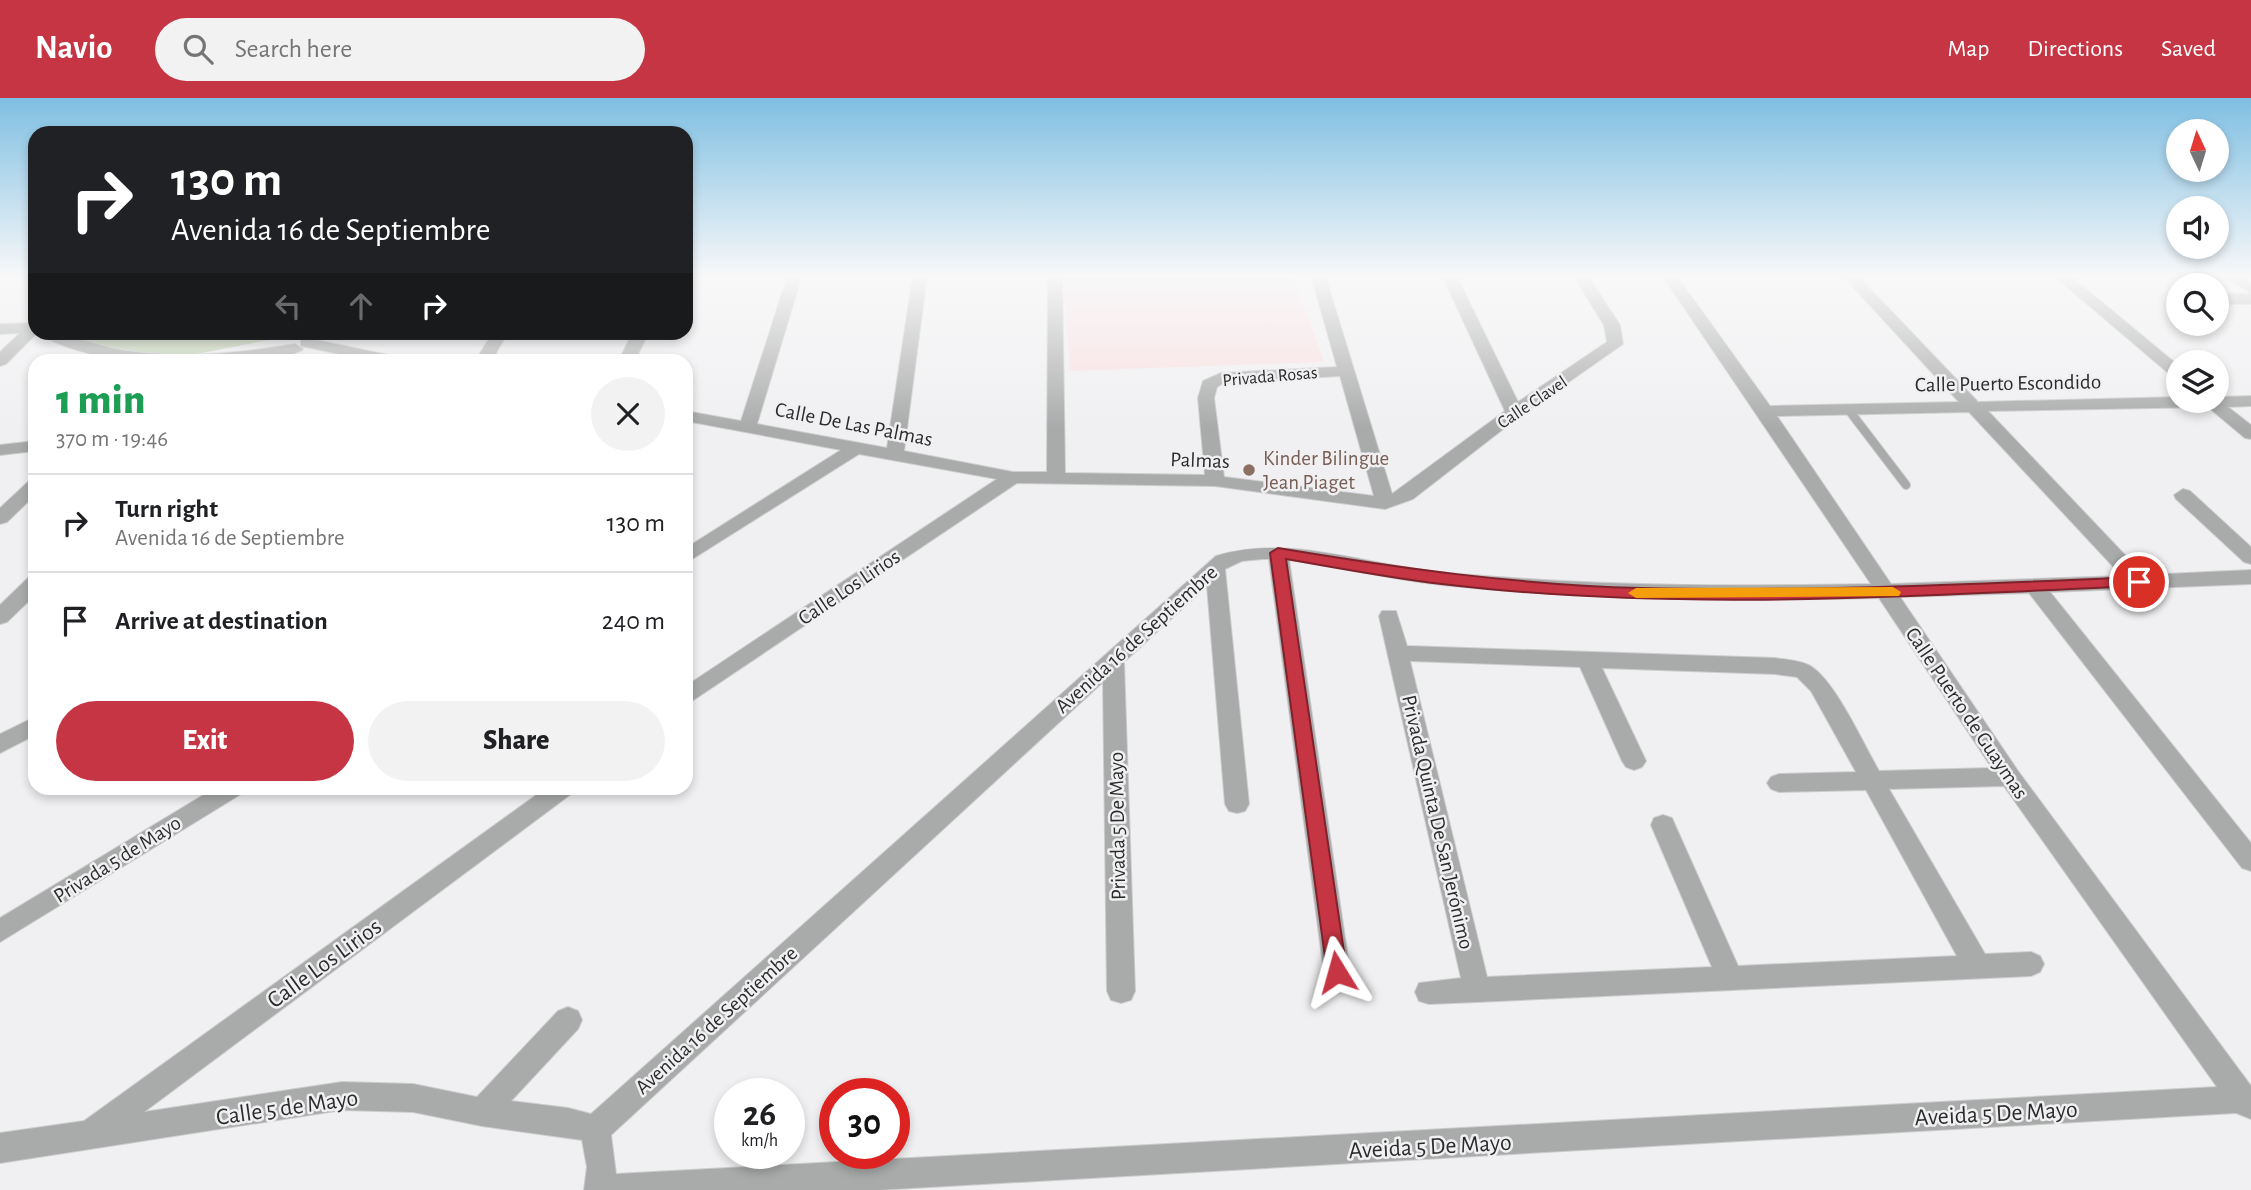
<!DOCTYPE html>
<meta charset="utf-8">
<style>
:root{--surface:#fff;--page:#f2f2f2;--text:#202124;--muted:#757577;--line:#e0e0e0;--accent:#c53543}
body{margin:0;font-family:"Alegreya Sans",sans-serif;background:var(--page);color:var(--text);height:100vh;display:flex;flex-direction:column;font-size:26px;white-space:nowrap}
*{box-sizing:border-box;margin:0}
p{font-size:23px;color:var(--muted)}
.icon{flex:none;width:38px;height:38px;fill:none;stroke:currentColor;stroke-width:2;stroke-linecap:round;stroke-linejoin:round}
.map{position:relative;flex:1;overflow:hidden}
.drawer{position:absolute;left:28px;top:256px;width:665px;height:441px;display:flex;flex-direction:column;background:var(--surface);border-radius:21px;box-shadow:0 4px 10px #0003}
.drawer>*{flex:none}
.hud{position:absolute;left:28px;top:28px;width:665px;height:214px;border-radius:21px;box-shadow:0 4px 10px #0003;background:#202124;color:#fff;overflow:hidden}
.needle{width:46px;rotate:356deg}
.controls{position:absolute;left:2166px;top:21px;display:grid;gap:14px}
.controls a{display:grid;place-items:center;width:63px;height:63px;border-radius:50%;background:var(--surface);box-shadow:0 4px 10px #0003;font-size:35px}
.speed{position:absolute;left:714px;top:980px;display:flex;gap:14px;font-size:35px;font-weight:700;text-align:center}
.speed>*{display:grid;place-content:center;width:91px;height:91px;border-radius:50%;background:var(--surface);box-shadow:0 4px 10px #0003;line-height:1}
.speed small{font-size:18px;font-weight:400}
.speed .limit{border:10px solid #d22;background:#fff;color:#111}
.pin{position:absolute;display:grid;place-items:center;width:60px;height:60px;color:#fff;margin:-30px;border:4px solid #fff;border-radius:50%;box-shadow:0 2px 7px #0007}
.me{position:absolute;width:77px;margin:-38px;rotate:352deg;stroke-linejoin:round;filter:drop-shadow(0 0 5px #0008)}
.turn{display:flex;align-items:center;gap:24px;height:147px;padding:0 28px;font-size:32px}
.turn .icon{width:91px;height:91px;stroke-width:2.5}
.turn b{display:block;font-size:49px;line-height:60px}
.lanes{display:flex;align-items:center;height:66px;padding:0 28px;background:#0003;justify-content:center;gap:35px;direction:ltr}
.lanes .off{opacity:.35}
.round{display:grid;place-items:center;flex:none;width:74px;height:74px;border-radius:37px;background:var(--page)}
.head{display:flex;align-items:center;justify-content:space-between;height:119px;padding:0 28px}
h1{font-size:42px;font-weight:800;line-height:52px;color:#1e9e55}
.action{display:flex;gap:14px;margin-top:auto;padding:14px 28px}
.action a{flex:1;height:80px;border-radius:42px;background:var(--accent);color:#fff;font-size:28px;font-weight:800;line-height:80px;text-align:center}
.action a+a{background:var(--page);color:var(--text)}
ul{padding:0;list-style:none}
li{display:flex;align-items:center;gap:21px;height:98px;padding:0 28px;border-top:2px solid var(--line)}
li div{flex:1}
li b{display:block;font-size:26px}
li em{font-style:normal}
header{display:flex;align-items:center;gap:42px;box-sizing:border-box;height:98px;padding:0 35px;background:var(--accent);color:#fff}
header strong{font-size:33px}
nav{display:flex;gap:38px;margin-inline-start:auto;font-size:24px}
.search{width:490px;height:63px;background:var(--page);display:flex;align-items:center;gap:18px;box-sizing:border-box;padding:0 24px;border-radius:38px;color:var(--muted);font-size:26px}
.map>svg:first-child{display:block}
</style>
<header>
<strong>Navio</strong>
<div class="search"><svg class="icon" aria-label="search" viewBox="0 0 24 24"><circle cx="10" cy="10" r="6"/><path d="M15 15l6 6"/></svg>Search here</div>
<nav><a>Map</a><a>Directions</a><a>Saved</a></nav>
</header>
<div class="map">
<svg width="2251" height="1092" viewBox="0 0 2251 1092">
<rect width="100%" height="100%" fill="#f0f0f2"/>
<polygon fill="#fadfe1" points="1063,177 1293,177 1324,264 1070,273"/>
<polygon fill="#bed1ad" points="36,235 305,235 165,262 98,257"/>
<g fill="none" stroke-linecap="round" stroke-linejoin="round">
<g stroke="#cdcdce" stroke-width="10">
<polyline id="lane" points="1848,311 1906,387"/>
</g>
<g stroke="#cdcdce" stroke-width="2">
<g id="street">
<path d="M788 177H802L757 326 887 350 913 177H927L904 353 1013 374H1047L1048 177H1062L1065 375 1205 377 1198 300 1203 283 1221 275 1337 269 1311 177H1325L1392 396 1505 313 1442 177H1456L1518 304 1607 244 1604 227 1573 177H1587L1620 227 1623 246 1520 318 1413 401 1385 411 1215 388 1017 385 686 607V588L997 381 859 356 686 465V450L841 352 686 323V313L741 323ZM1340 278 1374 398 1224 379 1214 300 1217 289 1224 285Z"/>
<path d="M1662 177H1676L1770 308 1959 304 1842 177H1857L1978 304 2179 299V303H2217V299L2251 298V308L2228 309 2251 327V341L2245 340 2208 309 1988 313 2144 477 2251 472V486L2050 494 2251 745V773L2242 770 2029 495 1900 499 2018 673 2251 988V1021L2236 1015 878 1092H584L587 1069 582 1042 482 1028 413 1014 342 1012 0 1065V1035L84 1023 546 690H575L571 696 144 1014 342 984 413 986 477 999 558 913 568 909 578 913 582 922 578 931 511 1003 568 1010 591 1016 1216 458C1279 439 1341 459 1404 469 1436 475 1468 477 1499 479 1623 489 1747 488 1871 486ZM1969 314 2122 478 1891 486 1777 318ZM1263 461H1269L1324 874 1328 882 1337 886 1346 882 1350 874 1289 462C1340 468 1390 482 1442 487 1587 502 1734 503 1879 500L1992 670 1879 673C1864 647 1836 585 1812 569 1802 562 1786 562 1775 560L1407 548 1396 513H1382L1379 518 1461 880 1419 885 1415 894 1419 903 1429 906 1477 904 2031 878 2040 874 2044 866 2040 858 2031 854 1985 856 1889 691 2004 688 2217 989 616 1076 611 1037 1103 584 1107 893 1111 902 1121 905 1131 902 1135 893 1124 564 1207 488 1225 706 1229 713 1237 715 1245 713 1249 706 1225 471 1242 463ZM1410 563 1580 569 1622 663 1626 669 1634 672 1642 669 1646 663 1602 570 1775 576 1797 579 1811 593 1856 674 1779 676 1771 679 1767 685 1771 691 1779 694 1866 692 1957 858 1738 868 1675 727 1672 720 1663 717 1654 720 1651 727 1712 869 1487 879Z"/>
<polygon points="2053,177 2069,177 2179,268 2179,281 2173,279"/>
<polygon points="2221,177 2238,177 2251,185 2251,195"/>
<rect x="2217" y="196" width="34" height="10"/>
<polygon points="2176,197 2179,197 2179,207 2168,202"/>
<polygon points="35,225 35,234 38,234 6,266 0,268 0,254 20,235 0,236 0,226"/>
<path d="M39 234C70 234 97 249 128 253 184 261 240 255 295 246L303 251C288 266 152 265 126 262 104 260 54 249 39 234Z"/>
<polygon points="493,234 508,234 492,262 476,262"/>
<polygon points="633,234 649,234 635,262 619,262"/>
<polygon points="307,240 388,257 396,262 368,262 301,248 301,242"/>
<polygon points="35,343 35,353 0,357 0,347"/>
<polygon points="35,381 35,397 7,424 0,426 0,410 29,383"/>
<polygon points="2183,391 2190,393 2251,449 2251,466 2244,464 2176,401 2174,397"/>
<polygon points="35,478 35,497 7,524 0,526 0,507 28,480"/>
<polygon points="35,619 35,637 0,655 0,636"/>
<polygon points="215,690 245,690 241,696 0,844 0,820"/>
</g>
</g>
<use href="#lane" stroke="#a9aaaa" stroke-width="8"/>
<use href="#street" fill="#a9aaaa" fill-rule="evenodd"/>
</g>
<linearGradient id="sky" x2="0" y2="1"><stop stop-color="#7fbfe2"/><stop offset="0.54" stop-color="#f8f8f9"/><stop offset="1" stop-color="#f8f8f9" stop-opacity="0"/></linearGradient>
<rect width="2251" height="330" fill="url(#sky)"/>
<path fill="#c53543" stroke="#80222c" stroke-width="2" d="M1278 450C1398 470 1519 487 1641 490 1807 494 1973 486 2139 479L2147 484 2139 488C1908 498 1673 514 1442 486 1390 480 1338 470 1286 461L1347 874 1344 880 1337 883 1330 880 1327 874 1270 455Z"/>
<polygon fill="#f59e0b" points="1893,489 1901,494 1899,498 1636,500 1628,495 1636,490"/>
<circle fill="#8d6e63" stroke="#f0f0f2" stroke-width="2.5" cx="1249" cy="372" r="7"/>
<g text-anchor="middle" stroke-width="5" stroke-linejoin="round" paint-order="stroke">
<g font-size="18" fill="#2b2b2c" stroke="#f0f0f2">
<text transform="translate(1270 278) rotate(-5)" y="6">Privada Rosas</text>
<text transform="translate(1532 304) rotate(-34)" y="6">Calle Clavel</text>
</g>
<g font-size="21" fill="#2b2b2c" stroke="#f0f0f2">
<text transform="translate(2008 285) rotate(-1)" y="7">Calle Puerto Escondido</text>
<text transform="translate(854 326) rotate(11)" y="7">Calle De Las Palmas</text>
<text transform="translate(1200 362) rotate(2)" y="7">Palmas</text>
<text transform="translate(849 489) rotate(-34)" y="7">Calle Los Lirios</text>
<text transform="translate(1136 541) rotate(-42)" y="7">Avenida 16 de Septiembre</text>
<text transform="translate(1967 615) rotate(56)" y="7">Calle Puerto de Guaymas</text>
<text transform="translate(1438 724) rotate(77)" y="7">Privada Quinta De San Jerónimo</text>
<text transform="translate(1117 728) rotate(-91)" y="7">Privada 5 De Mayo</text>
<text transform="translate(117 761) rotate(-32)" y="7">Privada 5 de Mayo</text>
<text transform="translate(716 922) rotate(-42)" y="7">Avenida 16 de Septiembre</text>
</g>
<g font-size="21" fill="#785e54" stroke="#f0f0f2" text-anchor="start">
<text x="1263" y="367">Kinder Bilingue<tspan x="1263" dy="24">Jean Piaget</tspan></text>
</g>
<g font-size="24" fill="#2b2b2c" stroke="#f0f0f2">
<text transform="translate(324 865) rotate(-36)" y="8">Calle Los Lirios</text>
<text transform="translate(287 1009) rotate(-8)" y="8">Calle 5 de Mayo</text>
<text transform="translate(1996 1015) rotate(-3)" y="8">Aveida 5 De Mayo</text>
<text transform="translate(1430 1048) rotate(-3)" y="8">Aveida 5 De Mayo</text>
</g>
</g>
</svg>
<div class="controls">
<a><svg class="needle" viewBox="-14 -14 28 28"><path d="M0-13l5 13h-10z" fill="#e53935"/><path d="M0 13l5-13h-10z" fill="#757577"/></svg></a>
<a><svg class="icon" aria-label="sound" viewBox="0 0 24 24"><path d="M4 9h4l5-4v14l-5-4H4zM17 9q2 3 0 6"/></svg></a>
<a><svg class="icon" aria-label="search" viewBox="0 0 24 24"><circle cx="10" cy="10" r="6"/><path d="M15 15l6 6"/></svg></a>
<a><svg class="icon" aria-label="layers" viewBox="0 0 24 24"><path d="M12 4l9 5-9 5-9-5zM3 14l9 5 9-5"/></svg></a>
</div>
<div class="speed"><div>26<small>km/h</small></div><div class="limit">30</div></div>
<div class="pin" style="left:2139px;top:484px;background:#d93025"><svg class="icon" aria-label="arrive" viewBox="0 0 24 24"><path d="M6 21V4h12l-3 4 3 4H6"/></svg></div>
<svg class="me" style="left:1337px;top:874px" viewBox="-20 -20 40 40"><path d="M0-17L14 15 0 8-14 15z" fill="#c53543" stroke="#fff" stroke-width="4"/></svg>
<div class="hud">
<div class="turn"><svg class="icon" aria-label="right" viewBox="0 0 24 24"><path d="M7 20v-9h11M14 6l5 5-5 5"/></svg><div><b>130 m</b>Avenida 16 de Septiembre</div></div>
<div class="lanes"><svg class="icon off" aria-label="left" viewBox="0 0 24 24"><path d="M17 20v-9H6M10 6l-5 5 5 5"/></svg><svg class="icon off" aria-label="ahead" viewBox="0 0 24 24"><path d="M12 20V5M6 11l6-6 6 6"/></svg><svg class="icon" aria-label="right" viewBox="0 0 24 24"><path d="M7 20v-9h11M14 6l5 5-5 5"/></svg></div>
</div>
<section class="drawer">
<div class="head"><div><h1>1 min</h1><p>370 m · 19:46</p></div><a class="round"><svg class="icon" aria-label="close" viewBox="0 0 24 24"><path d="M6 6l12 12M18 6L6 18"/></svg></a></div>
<ul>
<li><svg class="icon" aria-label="right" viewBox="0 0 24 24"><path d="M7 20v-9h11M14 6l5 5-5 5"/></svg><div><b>Turn right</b><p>Avenida 16 de Septiembre</p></div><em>130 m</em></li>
<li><svg class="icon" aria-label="arrive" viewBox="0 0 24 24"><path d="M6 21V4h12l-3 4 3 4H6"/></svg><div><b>Arrive at destination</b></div><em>240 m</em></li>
</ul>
<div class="action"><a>Exit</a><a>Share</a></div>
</section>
</div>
